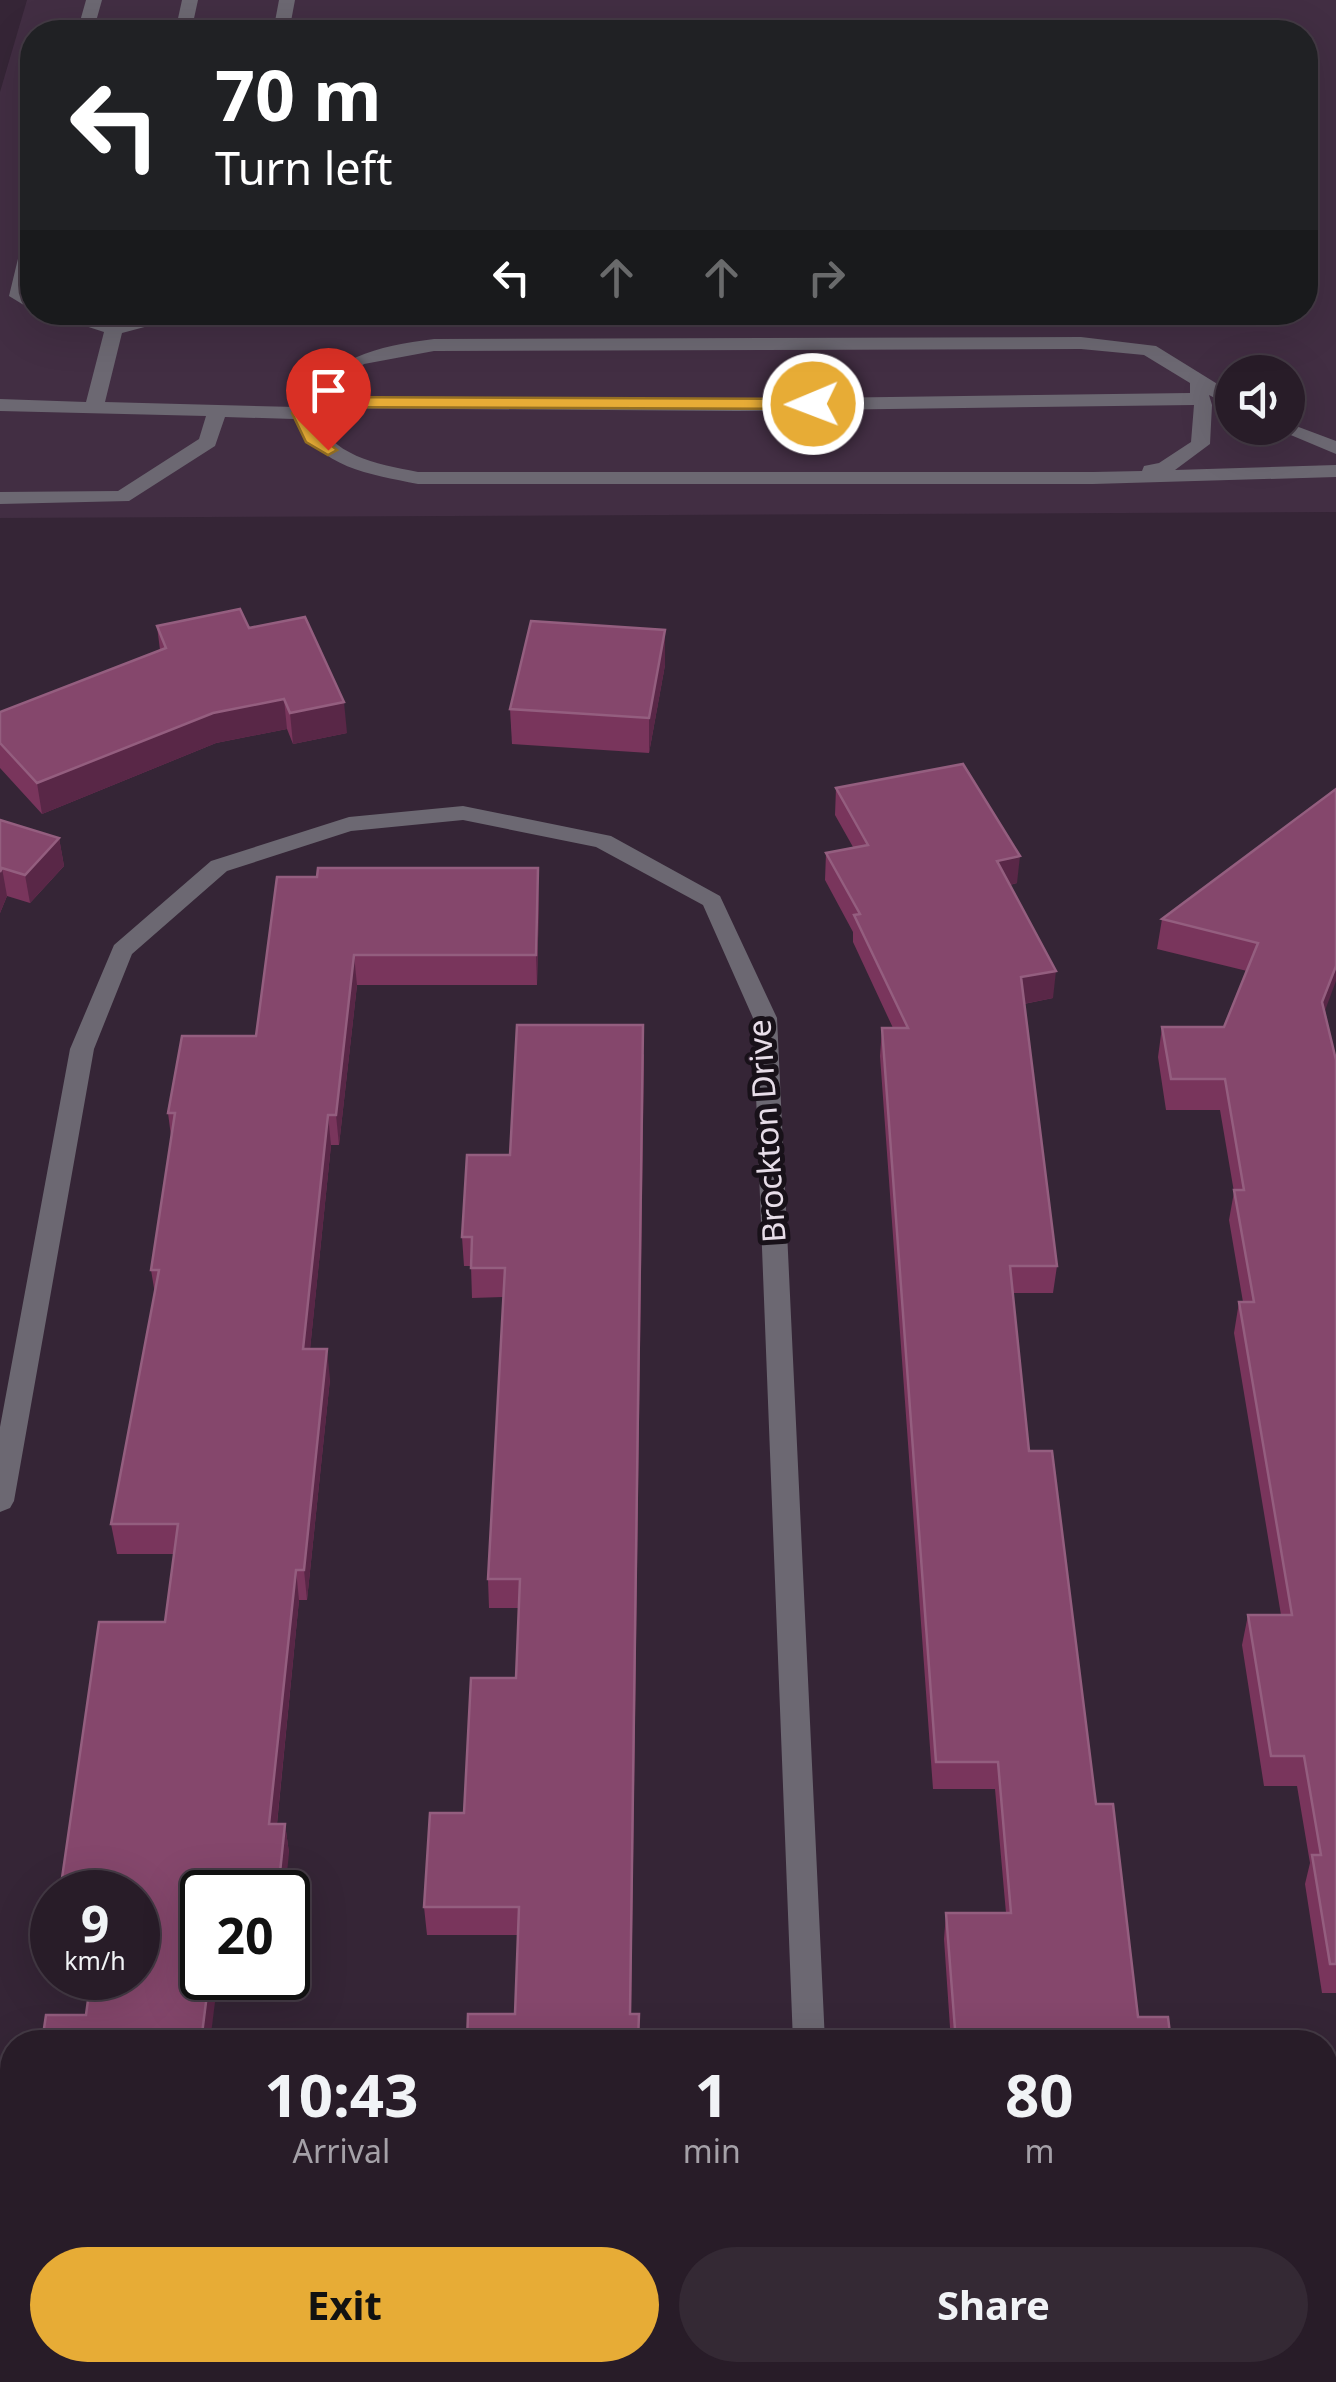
<!DOCTYPE html>
<style>
:root{--surface:#281c28;--page:#342934;--text:#f1f3f6;--muted:#a5a1a8;--line:#443a45;--accent:#e7ac36}
body{margin:0;font-family:"Noto Sans",sans-serif;background:var(--page);color:var(--text);height:100vh;display:flex;flex-direction:column;font-size:38px;white-space:nowrap}
*{box-sizing:border-box;margin:0}
p{font-size:32px;color:var(--muted)}
.icon{flex:none;width:55px;height:55px;fill:none;stroke:currentColor;stroke-width:2;stroke-linecap:round;stroke-linejoin:round}
.map{position:relative;flex:1;overflow:hidden}
.panel{position:absolute;left:0px;top:2030px;width:1338px;height:352px;display:flex;flex-direction:column;background:var(--surface);border-radius:40px 40px 0 0;box-shadow:0 10px 40px #0002,0 0 0 2px var(--line)}
.panel>*{flex:none}
.banner{position:absolute;left:20px;top:20px;width:1298px;height:305px;border-radius:40px;box-shadow:0 10px 40px #0002,0 0 0 2px var(--line);background:#202124;color:#fff;overflow:hidden}
.controls{position:absolute;left:1215px;top:355px;display:grid;gap:20px}
.controls a{display:grid;place-items:center;width:90px;height:90px;border-radius:50%;background:var(--surface);box-shadow:0 10px 40px #0002,0 0 0 2px var(--line);font-size:50px}
.speed{position:absolute;left:30px;top:1870px;display:flex;gap:20px;font-size:50px;font-weight:700;text-align:center}
.speed>*{display:grid;place-content:center;width:130px;height:130px;border-radius:50%;background:var(--surface);box-shadow:0 10px 40px #0002,0 0 0 2px var(--line);line-height:1}
.speed small{font-size:25px;font-weight:400}
.speed .limit{border:5px solid #111;border-radius:15px;background:#fff;color:#111}
.pin{position:absolute;display:grid;place-items:center;width:85px;height:85px;color:#fff;margin:-102px -42px;border-radius:50% 50% 50% 0;rotate:-45deg;box-shadow:0 0 10px #0007}
.pin .icon{rotate:45deg}
.me{position:absolute;width:110px;margin:-55px;rotate:269deg;stroke-linejoin:round;filter:drop-shadow(0 0 8px #0008)}
.turn{display:flex;align-items:center;gap:35px;height:210px;padding:0 30px;font-size:45px}
.turn .icon{width:130px;height:130px;stroke-width:2.5}
.turn b{display:block;font-size:70px;line-height:85px}
.lanes{display:flex;align-items:center;height:95px;padding:0 30px;background:#0003;justify-content:center;gap:50px;direction:ltr}
.lanes .off{opacity:.35}
.eta{display:flex;justify-content:space-evenly;align-items:center;height:170px;text-align:center}
.eta b{font-size:60px;font-weight:700;line-height:70px}
.cta{display:flex;gap:20px;margin-top:auto;padding:20px 30px}
.cta a{flex:1;height:115px;border-radius:60px;background:var(--accent);color:#111;font-size:40px;font-weight:700;line-height:115px;text-align:center}
.cta a+a{background:var(--page);color:var(--text)}
.map>svg:first-child{display:block}
</style>
<div class="map">
<svg width="1336" height="2382" viewBox="0 0 1336 2382">
<rect width="100%" height="100%" fill="#352536"/>
<path fill="#422e43" fill-rule="evenodd" d="M27 0H1336V512L0 518V92ZM32 32H1305V312H32ZM1232 372H1288V428H1232Z"/>
<g fill="none" stroke-linecap="round" stroke-linejoin="round">
<g fill="#6c6872" fill-rule="evenodd">
<polygon points="86,0 102,0 93,32 77,32"/>
<polygon points="182,0 198,0 191,32 175,32"/>
<polygon points="279,0 295,0 289,32 273,32"/>
<polygon points="32,233 32,273 28,294 32,297 32,310 9,296 23,238"/>
<path d="M42 312H74L106 321 110 312H124L125 321 165 312H201L122 333 105 402 296 407C332 358 375 346 434 339L1081 337 1156 346 1232 393V407L1209 395 1212 405 1210 444 1175 470 1336 465V477L1093 484H418C368 474 321 468 294 419L225 417 215 446 129 501 0 504V492L118 491 199 439 206 416 0 411V399L86 402 104 332ZM1081 349 1144 355 1190 383V393L737 399 325 396 364 364 434 351ZM1194 405 1191 442 1159 463 1144 466 1142 471 1093 472H418C373 463 334 457 311 413L315 408 737 411Z"/>
<polygon points="1288,423 1336,441 1336,454 1274,428 1288,428"/>
<polygon points="463,806 611,836 720,896 777,1018 825,2042 793,2042 753,1018 703,905 596,847 463,820 351,831 227,871 132,954 94,1049 14,1501 10,1508 0,1512 0,1427 70,1049 114,945 211,861 349,817"/>
<polygon points="805,2370 839,2370 840,2382 806,2382"/>
</g>
</g>
<g fill="#79355c">
<polygon points="157,626 249,628 347,733 293,744 287,729 216,743 42,814 0,768 0,712 160,650"/>
<polygon points="665,630 665,665 649,753 512,744 510,709"/>
<polygon points="836,788 1017,883 1010,885 1053,998 1024,1004 1057,1266 1053,1293 1013,1293 1029,1451 1138,2017 1171,2042 951,2042 944,1939 946,1913 1006,1913 995,1789 933,1789 880,1056 882,1028 893,1028 853,942 853,932 825,880 826,853 853,847 835,815"/>
<polygon points="1336,789 1325,1011 1336,1060 1336,1993 1322,1993 1305,1884 1310,1863 1297,1786 1264,1786 1242,1645 1248,1615 1281,1615 1234,1333 1239,1302 1243,1302 1229,1220 1234,1192 1220,1110 1166,1110 1158,1057 1162,1027 1224,1027 1247,971 1157,949 1162,919"/>
<polygon points="0,820 59,838 64,866 30,903 7,896 0,913"/>
<polygon points="277,877 539,898 537,985 357,985 339,1145 331,1145 310,1349 330,1379 307,1600 299,1600 277,1824 285,1824 289,1853 202,1892 202,1978 277,1978 218,1978 86,2015 165,1622 174,1554 117,1554 111,1524 155,1294 151,1270 171,1136 168,1113 256,1036"/>
<polygon points="644,1054 631,2014 639,2014 639,2042 467,2042 515,2014 518,1935 427,1935 424,1907 464,1813 516,1678 519,1608 489,1608 488,1579 503,1297 472,1298 471,1266 464,1266 462,1237 510,1155"/>
<polygon points="12,2228 12,2370 209,2370 208,2382 0,2382 0,2270 6,2270"/>
<polygon points="441,2370 633,2370 633,2376 568,2376 568,2382 440,2382"/>
<polygon points="975,2370 1172,2370 1174,2382 974,2382"/>
</g>
<g fill="#592747">
<polygon points="665,630 665,665 649,753 649,718"/>
<polygon points="284,699 287,729 216,743 42,814 37,783 213,713"/>
<polygon points="344,702 347,733 293,744 290,713"/>
<polygon points="59,838 64,866 30,903 25,875"/>
<polygon points="1020,856 1017,883 995,888 997,861"/>
<polygon points="2,868 7,896 0,913 0,872"/>
<polygon points="538,868 539,898 537,985 536,955"/>
<polygon points="354,955 357,985 339,1145 336,1115"/>
<polygon points="1336,966 1336,981 1317,1032 1322,1002"/>
<polygon points="1056,971 1053,998 1018,1005 1021,977"/>
<polygon points="328,1115 331,1145 307,1379 303,1349"/>
<polygon points="327,1349 330,1379 307,1600 304,1570"/>
<polygon points="296,1570 299,1600 274,1853 269,1824"/>
<polygon points="285,1824 289,1853 285,1892 278,1892"/>
<polygon points="209,1978 218,1978 210,2042 201,2042"/>
<polygon points="201,2370 209,2370 208,2382 200,2382"/>
</g>
<g fill="#85476c" stroke="#945e7f" stroke-width="2.5">
<polygon points="240,609 249,628 305,617 344,702 290,713 284,699 213,713 37,783 0,743 0,712 166,648 157,626"/>
<polygon points="531,621 665,630 649,718 510,709"/>
<polygon points="963,764 1020,856 997,861 1056,971 1021,977 1057,1266 1010,1266 1029,1451 1052,1451 1096,1804 1113,1804 1138,2017 1168,2017 1171,2042 956,2042 946,1913 1011,1913 998,1762 936,1762 882,1028 908,1028 854,915 860,914 826,853 868,845 836,788"/>
<polygon points="1336,789 1336,966 1322,1002 1336,1060 1336,1964 1330,1964 1312,1855 1321,1855 1304,1756 1271,1756 1248,1615 1292,1615 1239,1302 1254,1302 1234,1190 1244,1190 1225,1079 1171,1079 1162,1027 1224,1027 1258,943 1162,919"/>
<polygon points="0,820 59,838 25,875 2,868 0,872"/>
<polygon points="318,868 538,868 536,955 354,955 336,1115 328,1115 303,1349 327,1349 304,1570 296,1570 269,1824 285,1824 278,1892 202,1892 202,1978 209,1978 201,2042 42,2042 46,2015 86,2015 91,1978 138,1978 138,1892 60,1892 99,1622 165,1622 178,1524 111,1524 159,1270 151,1270 175,1113 168,1113 182,1036 256,1036 277,877 317,877"/>
<polygon points="517,1025 643,1025 630,2014 639,2014 638,2042 467,2042 468,2014 515,2014 519,1907 424,1907 430,1813 464,1813 471,1678 516,1678 520,1579 488,1579 505,1268 471,1268 472,1237 462,1237 467,1155 510,1155"/>
<polygon points="12,2228 12,2356 0,2356 0,2270 6,2270"/>
<polygon points="26,2370 201,2370 200,2382 25,2382"/>
<polygon points="441,2370 566,2370 566,2382 440,2382"/>
<polygon points="979,2370 1172,2370 1174,2382 980,2382"/>
</g>
<polygon fill="#e7ac36" stroke="#967023" stroke-width="2.5" points="309,397 813,399 821,404 813,409 314,407 310,413 320,436 337,450 328,455 306,442 292,413"/>
<g text-anchor="middle" stroke-width="10" stroke-linejoin="round" paint-order="stroke">
<g font-size="32" fill="#e7dde8" stroke="#181119">
<text transform="translate(767 1131) rotate(-94)" y="11">Brockton Drive</text>
</g>
</g>
</svg>
<div class="controls">
<a><svg class="icon" aria-label="sound" viewBox="0 0 24 24"><path d="M4 9h4l5-4v14l-5-4H4zM17 9q2 3 0 6"/></svg></a>
</div>
<div class="speed"><div>9<small>km/h</small></div><div class="limit">20</div></div>
<div class="pin" style="left:328px;top:450px;background:#d93025"><svg class="icon" aria-label="arrive" viewBox="0 0 24 24"><path d="M6 21V4h12l-3 4 3 4H6"/></svg></div>
<svg class="me" style="left:813px;top:404px" viewBox="-20 -20 40 40"><circle r="17" fill="#e7ac36" stroke="#fff" stroke-width="3"/><path d="M0-11L8 9 0 5-8 9z" fill="#fff"/></svg>
<div class="banner">
<div class="turn"><svg class="icon" aria-label="left" viewBox="0 0 24 24"><path d="M17 20v-9H6M10 6l-5 5 5 5"/></svg><div><b>70 m</b>Turn left</div></div>
<div class="lanes"><svg class="icon" aria-label="left" viewBox="0 0 24 24"><path d="M17 20v-9H6M10 6l-5 5 5 5"/></svg><svg class="icon off" aria-label="ahead" viewBox="0 0 24 24"><path d="M12 20V5M6 11l6-6 6 6"/></svg><svg class="icon off" aria-label="ahead" viewBox="0 0 24 24"><path d="M12 20V5M6 11l6-6 6 6"/></svg><svg class="icon off" aria-label="right" viewBox="0 0 24 24"><path d="M7 20v-9h11M14 6l5 5-5 5"/></svg></div>
</div>
<section class="panel">
<div class="eta">
<div><b>10:43</b><p>Arrival</p></div>
<div><b>1</b><p>min</p></div>
<div><b>80</b><p>m</p></div>
</div>
<div class="cta"><a>Exit</a><a>Share</a></div>
</section>
</div>
